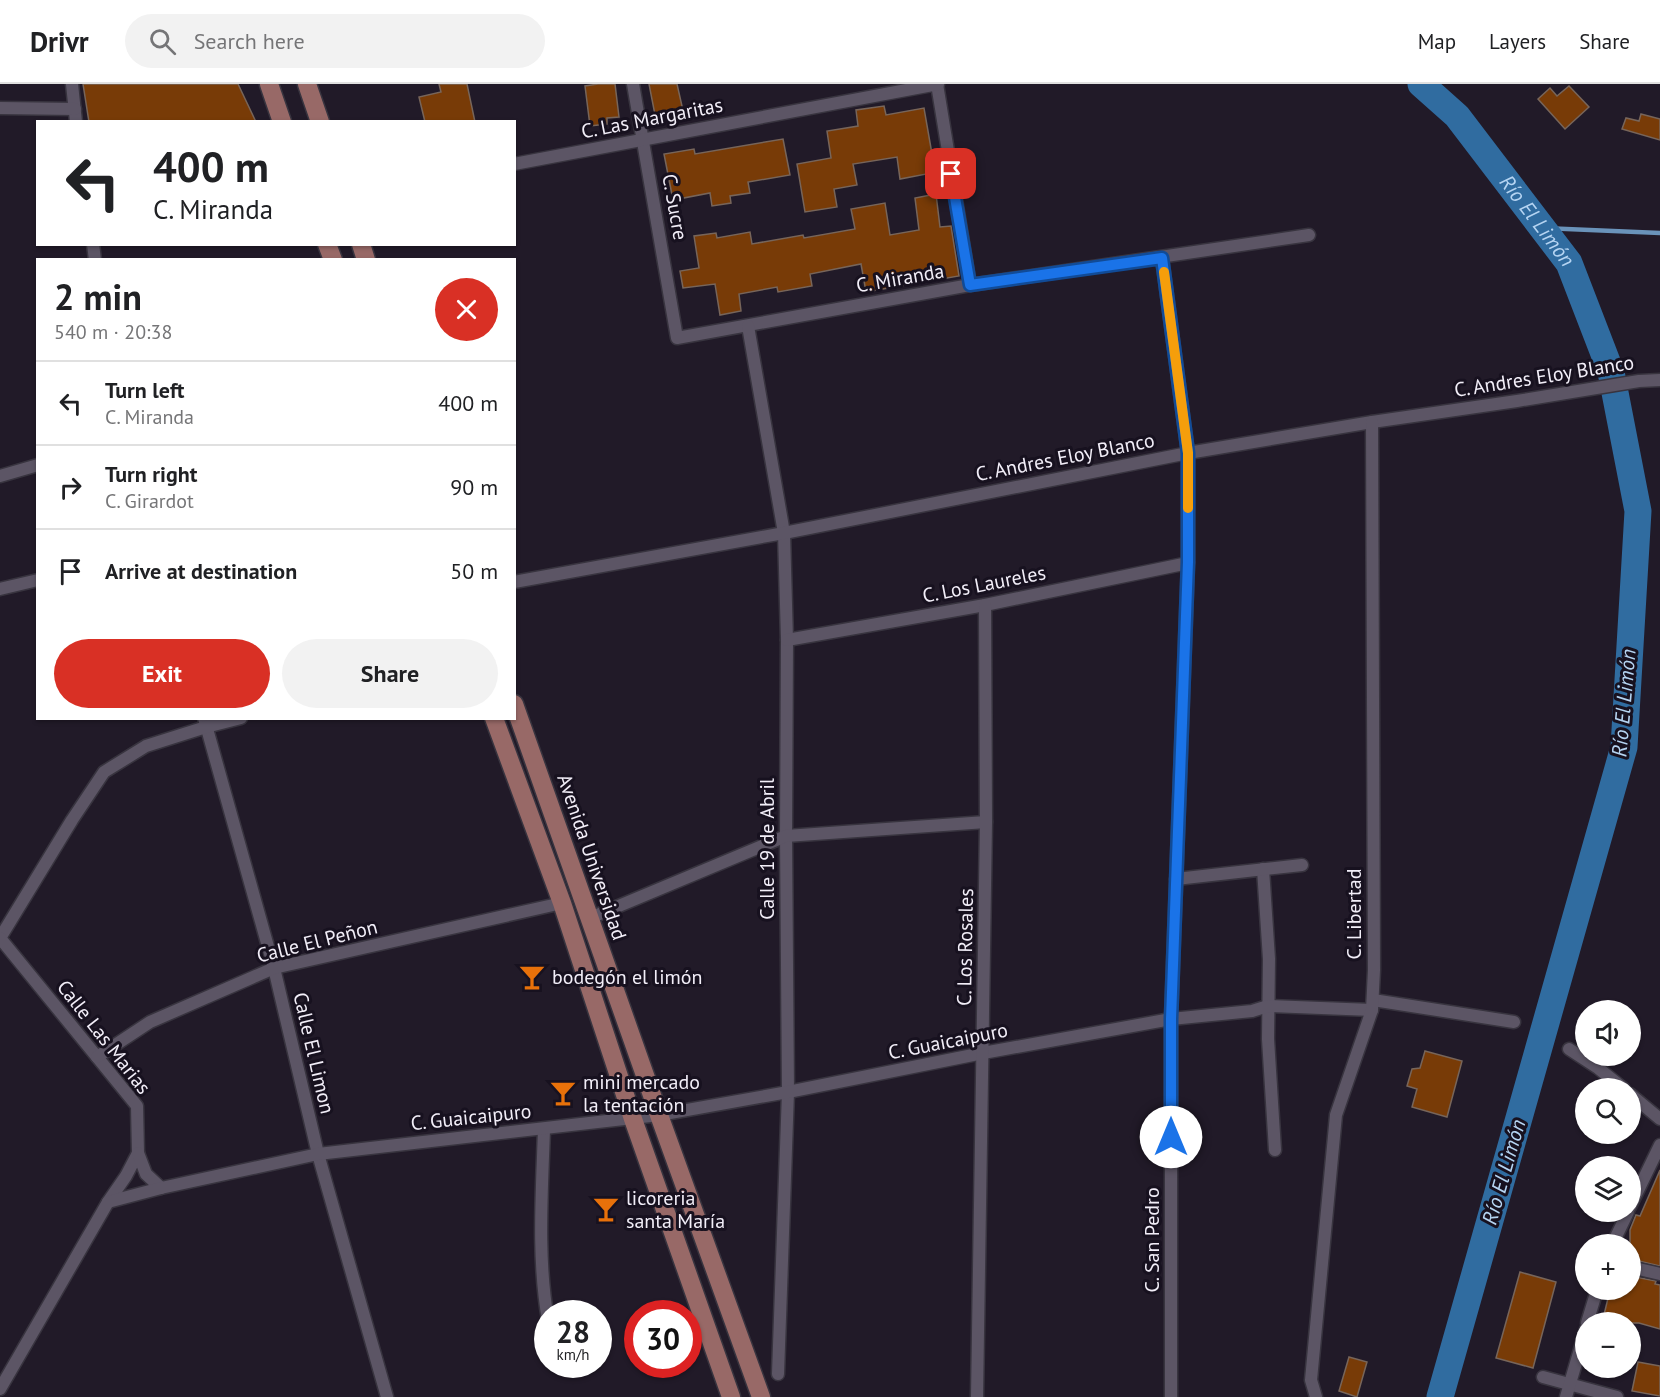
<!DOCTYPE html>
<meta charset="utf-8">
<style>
:root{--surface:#fff;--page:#f2f2f2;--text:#202124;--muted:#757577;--line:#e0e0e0;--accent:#d93025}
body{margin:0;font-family:"PT Sans",sans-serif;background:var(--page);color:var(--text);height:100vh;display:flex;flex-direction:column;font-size:22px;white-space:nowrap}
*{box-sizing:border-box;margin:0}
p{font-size:20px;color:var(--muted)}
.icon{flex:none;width:33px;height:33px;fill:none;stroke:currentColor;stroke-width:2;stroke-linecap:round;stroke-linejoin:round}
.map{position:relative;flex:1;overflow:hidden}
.panel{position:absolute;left:36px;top:174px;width:480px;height:462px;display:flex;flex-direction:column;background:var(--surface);border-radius:0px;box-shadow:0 2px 4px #0004}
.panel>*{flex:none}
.banner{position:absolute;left:36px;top:36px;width:480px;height:126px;border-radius:0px;box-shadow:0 2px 4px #0004;background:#fff;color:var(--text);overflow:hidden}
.controls{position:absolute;left:1575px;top:916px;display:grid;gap:12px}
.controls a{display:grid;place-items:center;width:66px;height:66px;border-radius:50%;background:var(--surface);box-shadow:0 2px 4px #0004;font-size:30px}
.speed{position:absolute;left:534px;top:1216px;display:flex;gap:12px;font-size:30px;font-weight:700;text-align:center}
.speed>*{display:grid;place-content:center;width:78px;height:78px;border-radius:50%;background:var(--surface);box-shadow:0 2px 4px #0004;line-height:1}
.speed small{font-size:15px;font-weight:400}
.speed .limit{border:9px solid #d22;background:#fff;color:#111}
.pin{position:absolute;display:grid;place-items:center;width:51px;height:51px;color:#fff;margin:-26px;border-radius:12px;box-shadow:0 3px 9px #0006}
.me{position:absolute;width:66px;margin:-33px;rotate:0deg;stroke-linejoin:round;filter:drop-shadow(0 0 4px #0008)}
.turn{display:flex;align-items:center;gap:21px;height:126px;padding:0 18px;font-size:27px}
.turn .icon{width:78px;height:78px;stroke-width:2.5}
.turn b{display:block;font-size:42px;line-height:51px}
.round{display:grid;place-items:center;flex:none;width:63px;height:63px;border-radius:32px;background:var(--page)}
.overview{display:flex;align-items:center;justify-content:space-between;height:102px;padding:0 18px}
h1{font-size:36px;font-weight:600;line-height:45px}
.primary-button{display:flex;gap:12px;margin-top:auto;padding:12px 18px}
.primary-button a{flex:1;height:69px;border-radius:36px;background:var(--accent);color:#fff;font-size:24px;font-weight:600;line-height:69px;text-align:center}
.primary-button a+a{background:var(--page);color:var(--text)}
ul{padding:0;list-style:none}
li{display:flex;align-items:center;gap:18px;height:84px;padding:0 18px;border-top:2px solid var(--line)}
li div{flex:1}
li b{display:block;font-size:22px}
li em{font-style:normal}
header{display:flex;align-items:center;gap:36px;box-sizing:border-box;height:84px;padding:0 30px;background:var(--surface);border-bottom:2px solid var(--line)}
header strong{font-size:28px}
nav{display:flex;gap:33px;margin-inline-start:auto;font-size:21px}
.search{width:420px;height:54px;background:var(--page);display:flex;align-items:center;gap:15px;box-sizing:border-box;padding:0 21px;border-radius:33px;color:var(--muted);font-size:22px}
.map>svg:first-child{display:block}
</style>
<header>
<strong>Drivr</strong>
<div class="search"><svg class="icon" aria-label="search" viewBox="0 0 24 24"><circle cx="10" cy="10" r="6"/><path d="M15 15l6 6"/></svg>Search here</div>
<nav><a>Map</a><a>Layers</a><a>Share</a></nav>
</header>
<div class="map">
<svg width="1660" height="1313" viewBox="0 0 1660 1313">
<rect width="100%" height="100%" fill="#211a28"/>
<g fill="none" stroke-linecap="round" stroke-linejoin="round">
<polyline stroke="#6a93ba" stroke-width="4.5" points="1543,144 1660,149"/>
<path stroke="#306ca0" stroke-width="27" id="s1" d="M1421 0 1457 32 1569 179 1611 288 1638 427 1624 663 1440 1313"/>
</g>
<g fill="#783b07" stroke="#77655a" stroke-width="1.5">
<polygon points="83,0 238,0 256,38 89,38"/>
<polygon points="439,0 467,0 475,38 425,38 419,13 441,8"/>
<polygon points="598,0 615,0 619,33 607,34 607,40 590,42 585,2"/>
<polygon points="649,0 677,0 684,31 656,36"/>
<polygon points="1569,2 1589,23 1565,45 1538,15 1550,4 1557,12"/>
<polygon points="884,22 886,31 924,24 932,70 937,69 941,102 929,103 926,90 900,95 897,73 853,80 857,101 834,105 837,123 805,128 797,80 831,74 827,47 858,42 856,26"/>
<polygon points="1641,30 1660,35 1660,56 1622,45 1626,34 1639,37"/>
<polygon points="783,55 790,91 748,98 750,109 730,112 731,119 712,122 710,109 673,116 664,70 694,65 695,70"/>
<polygon points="936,110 940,143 951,142 959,192 866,208 861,180 810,190 812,202 778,208 777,203 739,210 741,227 720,231 715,200 683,204 680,187 699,184 694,152 716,149 717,154 750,148 752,160 803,151 804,154 855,145 851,125 885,119 890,151 919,146 915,114"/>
<polygon points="1425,967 1462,977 1447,1033 1412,1023 1417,1005 1407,1002 1412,985 1420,984"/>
<polygon points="1660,1086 1660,1182 1630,1175 1630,1146 1636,1131 1640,1132"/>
<polygon points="1520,1188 1556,1198 1533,1284 1496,1274"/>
<polygon points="1630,1192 1656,1197 1655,1200 1660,1201 1660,1245 1639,1239 1602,1239 1610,1206 1630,1206"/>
<polygon points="1349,1273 1367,1278 1357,1313 1339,1307"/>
<polygon points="1638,1278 1660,1282 1660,1312 1632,1307"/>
</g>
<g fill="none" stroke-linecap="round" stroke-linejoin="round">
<g stroke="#38343f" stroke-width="15">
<g id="street">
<polyline points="72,0 76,38"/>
<polyline points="633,0 677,254 970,201 1309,151"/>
<polyline points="937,0 970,201"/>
<polyline points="0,24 75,25"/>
<polyline points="514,80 938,0"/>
<polyline points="93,160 95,176"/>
<polyline points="1162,174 1188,369 1188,479 1171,935 1171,1313"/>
<polyline points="748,242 784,449 787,556 786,752 788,1008 778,1290"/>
<polyline points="0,392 38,381"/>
<polyline points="514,498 784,449 1188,369 1372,338 1517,317 1639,297 1660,296"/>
<polyline points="0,505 38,496"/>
<polyline points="787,556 985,521 1188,479"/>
<polyline points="204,634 274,884 318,1070 387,1313"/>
<polyline points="1263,785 1269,875 1268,955 1275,1066"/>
<polyline points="1176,795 1302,781"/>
<polyline points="590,834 786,752 986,738"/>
<polyline points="0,854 72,736 104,688 146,662 206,643 241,634"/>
<polyline points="0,854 137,1022 138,1069 126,1092 108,1118"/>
<polyline points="1373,916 1514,938"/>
<polyline points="1569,965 1598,984 1624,1005"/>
<polyline points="97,973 150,938 274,884 562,819"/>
<polyline points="1630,1010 1660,1035"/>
<path d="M544 1045C542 1108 537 1173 548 1236"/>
<polyline points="138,1069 146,1090 161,1104"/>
<polyline points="1630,1123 1660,1061"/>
<polyline points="1612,1161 1628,1128"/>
<polyline points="1630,1183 1660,1190"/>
<polyline points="1587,1239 1597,1206"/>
<polyline points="1543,1293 1617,1313"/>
<polyline points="0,1305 108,1118 161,1104 318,1070 659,1031 788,1008 983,969 1171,935 1252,927 1268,922 1372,926"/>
<polyline points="977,1313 986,738 985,521"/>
<polyline points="1316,1313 1311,1296 1336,1031 1372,926 1374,886 1372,338"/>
<polyline points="1566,1313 1586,1245"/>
</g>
</g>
<g stroke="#38343f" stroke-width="21">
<g id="primary">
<polyline points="269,0 282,38"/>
<polyline points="307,0 320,38"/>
<polyline points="327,160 333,176"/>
<polyline points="361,160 366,176"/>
<polyline points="514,620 659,1031 761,1313"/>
<polyline points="494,634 562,819 633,1035 731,1313"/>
</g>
</g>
<use href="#street" stroke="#5c5565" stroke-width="12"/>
<use href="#primary" stroke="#986967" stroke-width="18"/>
</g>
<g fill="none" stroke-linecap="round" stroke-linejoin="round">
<g stroke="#114b97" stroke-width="15">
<polyline id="route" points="951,90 970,201 1162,174 1188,369 1188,478 1171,935 1171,1053"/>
</g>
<use href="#route" stroke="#1a73e8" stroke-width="10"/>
<polyline stroke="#f59e0b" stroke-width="10" points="1164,188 1188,369 1188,424"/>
</g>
<defs>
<g id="bar-bare" transform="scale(2.07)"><path d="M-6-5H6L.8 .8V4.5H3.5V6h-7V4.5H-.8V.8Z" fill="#e8710a" stroke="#17111f" stroke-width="2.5" paint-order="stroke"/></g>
</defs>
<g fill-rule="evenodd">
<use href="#bar-bare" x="532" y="893"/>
<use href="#bar-bare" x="563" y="1009"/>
<use href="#bar-bare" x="606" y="1125"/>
</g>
<g text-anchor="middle" stroke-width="6" stroke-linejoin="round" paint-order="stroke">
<g font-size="20" fill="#f2eef8" stroke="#17111f">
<text transform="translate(652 34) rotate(-11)" y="7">C. Las Margaritas</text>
<text transform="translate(675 123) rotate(80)" y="7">C. Sucre</text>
<text transform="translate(900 194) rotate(-10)" y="7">C. Miranda</text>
<text transform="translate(1544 292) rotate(-9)" y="7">C. Andres Eloy Blanco</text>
<text transform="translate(1065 373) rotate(-11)" y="7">C. Andres Eloy Blanco</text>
<text transform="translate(984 500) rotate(-11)" y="7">C. Los Laureles</text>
<text transform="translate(767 765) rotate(-90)" y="7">Calle 19 de Abril</text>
<text transform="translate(592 773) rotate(71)" y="7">Avenida Universidad</text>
<text transform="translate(1354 830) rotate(-90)" y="7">C. Libertad</text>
<text transform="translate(317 857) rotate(-14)" y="7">Calle El Peñon</text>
<text transform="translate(965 863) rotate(-89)" y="7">C. Los Rosales</text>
<text transform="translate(104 953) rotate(52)" y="7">Calle Las Marias</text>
<text transform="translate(948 957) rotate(-11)" y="7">C. Guaicaipuro</text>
<text transform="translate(314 969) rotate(77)" y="7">Calle El Limon</text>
<text transform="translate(471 1033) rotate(-6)" y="7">C. Guaicaipuro</text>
<text transform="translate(1152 1156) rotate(-90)" y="7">C. San Pedro</text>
</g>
<g font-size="20" fill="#f2eef8" stroke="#17111f" text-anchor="start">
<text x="552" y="900">bodegón el limón</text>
<text x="583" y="1005">mini mercado<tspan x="583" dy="23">la tentación</tspan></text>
<text x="626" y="1121">licoreria<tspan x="626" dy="23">santa María</tspan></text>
</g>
<g font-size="21" font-style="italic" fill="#b5d4f2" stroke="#17111f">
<text dy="7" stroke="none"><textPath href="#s1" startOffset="180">Río El Limón</textPath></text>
<text transform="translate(1624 619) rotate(-85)" y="7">Río El Limón</text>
<text transform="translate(1504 1088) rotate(-74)" y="7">Río El Limón</text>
</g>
</g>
</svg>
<div class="controls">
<a><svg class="icon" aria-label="sound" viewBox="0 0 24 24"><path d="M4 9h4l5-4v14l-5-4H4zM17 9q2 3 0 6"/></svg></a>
<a><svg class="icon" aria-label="search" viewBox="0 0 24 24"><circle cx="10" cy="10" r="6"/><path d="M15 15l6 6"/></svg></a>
<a><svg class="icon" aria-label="layers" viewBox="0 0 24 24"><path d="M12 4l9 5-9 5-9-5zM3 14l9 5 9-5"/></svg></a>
<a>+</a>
<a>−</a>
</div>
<div class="speed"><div>28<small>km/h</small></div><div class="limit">30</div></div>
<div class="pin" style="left:951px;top:90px;background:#d93025"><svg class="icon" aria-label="arrive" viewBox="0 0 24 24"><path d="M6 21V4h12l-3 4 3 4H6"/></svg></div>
<svg class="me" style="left:1171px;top:1053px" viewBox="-20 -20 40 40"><circle r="19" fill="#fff"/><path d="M0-13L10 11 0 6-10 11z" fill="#1a73e8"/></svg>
<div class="banner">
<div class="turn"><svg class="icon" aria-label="left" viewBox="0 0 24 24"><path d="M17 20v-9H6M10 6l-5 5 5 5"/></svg><div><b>400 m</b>C. Miranda</div></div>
</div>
<section class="panel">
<div class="overview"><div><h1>2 min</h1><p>540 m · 20:38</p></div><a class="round" style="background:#d93025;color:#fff"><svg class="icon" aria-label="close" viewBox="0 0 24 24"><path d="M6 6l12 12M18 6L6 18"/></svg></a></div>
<ul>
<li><svg class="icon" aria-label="left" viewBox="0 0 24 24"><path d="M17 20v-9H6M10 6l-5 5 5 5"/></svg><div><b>Turn left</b><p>C. Miranda</p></div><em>400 m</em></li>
<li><svg class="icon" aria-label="right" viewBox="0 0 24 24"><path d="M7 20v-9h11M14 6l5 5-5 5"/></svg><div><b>Turn right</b><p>C. Girardot</p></div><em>90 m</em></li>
<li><svg class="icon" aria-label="arrive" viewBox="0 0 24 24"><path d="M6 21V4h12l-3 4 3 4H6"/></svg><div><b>Arrive at destination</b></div><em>50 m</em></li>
</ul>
<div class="primary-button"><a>Exit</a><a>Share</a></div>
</section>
</div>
